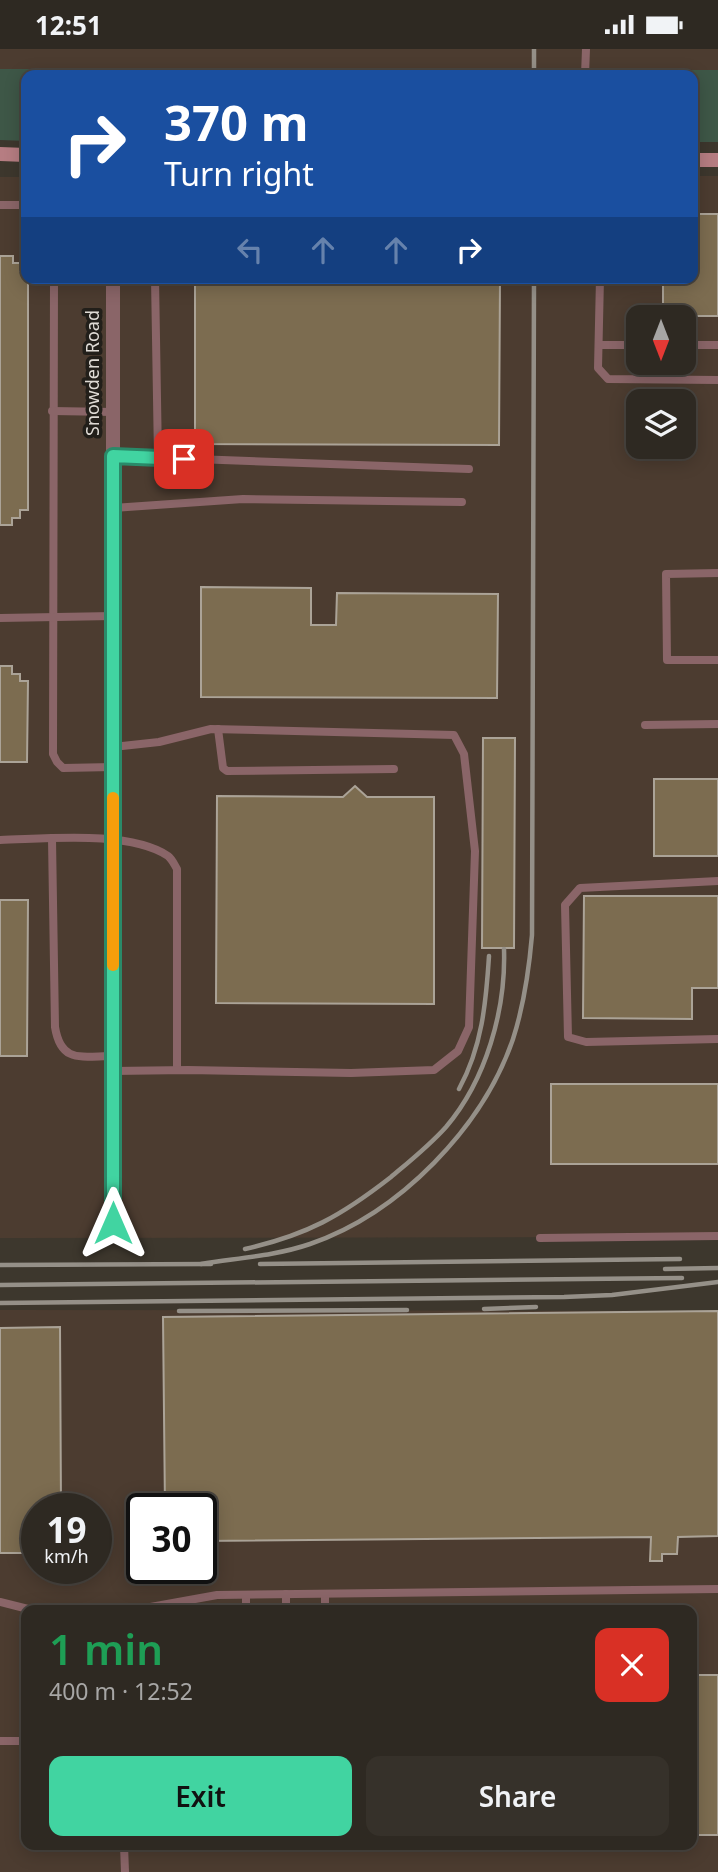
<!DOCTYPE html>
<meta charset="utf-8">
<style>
:root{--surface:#2e2922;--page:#36312a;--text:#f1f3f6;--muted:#a7a6a5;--line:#494540;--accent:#41d4a1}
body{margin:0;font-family:"Noto Sans",sans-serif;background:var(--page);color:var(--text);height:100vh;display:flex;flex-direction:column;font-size:26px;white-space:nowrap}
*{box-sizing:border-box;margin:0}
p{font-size:23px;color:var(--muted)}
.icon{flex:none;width:38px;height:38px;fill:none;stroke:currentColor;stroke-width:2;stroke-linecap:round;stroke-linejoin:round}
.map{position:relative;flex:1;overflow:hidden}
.details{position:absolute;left:21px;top:1556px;width:676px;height:245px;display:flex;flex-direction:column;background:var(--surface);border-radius:14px;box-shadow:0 4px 18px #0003,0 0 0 2px var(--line)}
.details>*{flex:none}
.top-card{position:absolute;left:21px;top:21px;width:677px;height:214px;border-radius:14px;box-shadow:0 4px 18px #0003,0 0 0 2px var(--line);background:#1a4fa0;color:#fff;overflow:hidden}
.needle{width:46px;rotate:180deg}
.buttons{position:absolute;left:626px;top:256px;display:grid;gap:14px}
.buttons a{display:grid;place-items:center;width:70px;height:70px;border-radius:14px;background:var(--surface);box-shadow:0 4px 18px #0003,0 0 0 2px var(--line);font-size:35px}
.speed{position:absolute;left:21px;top:1444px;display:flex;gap:14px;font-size:35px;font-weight:700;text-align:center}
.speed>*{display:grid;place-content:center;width:91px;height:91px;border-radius:50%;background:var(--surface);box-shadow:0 4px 18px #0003,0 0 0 2px var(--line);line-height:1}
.speed small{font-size:18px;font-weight:400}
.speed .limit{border:4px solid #111;border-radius:10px;background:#fff;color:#111}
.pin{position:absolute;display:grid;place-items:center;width:60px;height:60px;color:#fff;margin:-30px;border-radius:14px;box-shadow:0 4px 10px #0006}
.me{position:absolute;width:77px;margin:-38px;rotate:0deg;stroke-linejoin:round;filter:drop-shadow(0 0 5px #0008)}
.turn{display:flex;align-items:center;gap:24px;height:147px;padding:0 28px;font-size:32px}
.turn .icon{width:91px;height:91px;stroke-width:2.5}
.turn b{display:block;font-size:49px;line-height:60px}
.lanes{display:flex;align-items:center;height:66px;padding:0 28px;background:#0003;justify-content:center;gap:35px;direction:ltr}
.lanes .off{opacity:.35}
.round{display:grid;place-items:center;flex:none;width:74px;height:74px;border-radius:14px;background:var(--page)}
.headline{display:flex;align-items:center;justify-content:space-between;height:119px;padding:0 28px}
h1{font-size:42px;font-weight:600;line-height:52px;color:#1e9e55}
.primary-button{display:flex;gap:14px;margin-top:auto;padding:14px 28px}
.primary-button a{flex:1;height:80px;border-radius:14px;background:var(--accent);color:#111;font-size:28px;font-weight:600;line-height:80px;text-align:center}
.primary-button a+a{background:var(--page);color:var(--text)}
.status{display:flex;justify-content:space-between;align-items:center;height:49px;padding:0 35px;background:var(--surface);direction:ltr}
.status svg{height:19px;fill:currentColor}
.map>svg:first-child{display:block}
</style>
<div class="status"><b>12:51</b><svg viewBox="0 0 49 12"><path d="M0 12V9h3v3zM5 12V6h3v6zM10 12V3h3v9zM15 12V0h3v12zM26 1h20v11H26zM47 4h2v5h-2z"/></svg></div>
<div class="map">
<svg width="718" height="1823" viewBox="0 0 718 1823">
<rect width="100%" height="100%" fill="#3d372d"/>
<g fill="#4c3c30" fill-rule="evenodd">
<polygon points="0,0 718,0 718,21 0,20"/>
<path d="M693 127H718V1188L0 1189V128H26V229H693ZM639 268H684V313H639ZM639 352H684V397H639Z"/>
<path d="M0 1261 718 1262V1823H0ZM37 1460H96V1519H37ZM142 1460H201V1519H142ZM26 1561H691V1796H26Z"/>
</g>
<polygon fill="#3e5747" points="0,20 718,21 718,93 693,93 693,26 26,26 26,92 0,91"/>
<g fill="#7c6c50" stroke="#aba397" stroke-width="2">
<polygon points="693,165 718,165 718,267 663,267 663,229 693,229"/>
<polygon points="0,207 13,207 13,214 20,214 20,222 26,222 28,229 28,461 20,461 20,469 12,469 12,476 0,476"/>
<polygon points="195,229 500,229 499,396 195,395"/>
<polygon points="201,538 311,539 311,576 336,576 337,544 498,545 497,649 201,648"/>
<polygon points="0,617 12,617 12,625 20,625 20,632 28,632 27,713 0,713"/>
<polygon points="483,689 515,689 514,899 482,899"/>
<rect x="654" y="730" width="64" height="77"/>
<polygon points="355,737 367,748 434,748 434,955 216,954 217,747 343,748"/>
<polygon points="584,847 718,847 718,939 692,939 692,970 583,969"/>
<polygon points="0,851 28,851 27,1007 0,1007"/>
<rect x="551" y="1035" width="167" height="80"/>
<polygon points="718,1262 718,1487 678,1488 677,1505 662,1505 662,1512 650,1512 651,1488 201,1492 201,1460 165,1460 163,1268"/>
<polygon points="60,1278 61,1460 37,1460 37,1504 0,1504 0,1279"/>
<rect x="691" y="1626" width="27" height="160"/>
</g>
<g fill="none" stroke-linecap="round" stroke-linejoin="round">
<g stroke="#8a6568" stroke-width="8">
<polyline points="585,26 586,0"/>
<polyline points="0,156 26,156"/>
<polyline points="54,229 53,705 57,713 63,719 113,718"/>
<polyline points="155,229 158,409"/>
<polyline points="600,229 598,319 608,330 718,331"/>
<polyline points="599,296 639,296"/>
<polyline points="684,296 718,296"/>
<polyline points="52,362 113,363"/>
<polyline points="113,407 469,420"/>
<polyline points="113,459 243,450 462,453"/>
<polyline points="718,524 666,525 667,611 718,611"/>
<polyline points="0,569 113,567"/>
<polyline points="645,676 718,675"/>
<polyline points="218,680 223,719 227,722 394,720"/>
<path d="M52 790 55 978C61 1015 82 1007 113 1007"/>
<path d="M0 791C46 790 129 781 168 807 172 810 174 815 177 820V1021"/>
<polyline points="718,832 580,839 565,856 568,988 586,993 718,990"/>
<polyline points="113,1022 188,1021 351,1024 434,1021 458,1002 469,978 475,802 464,705 454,686 211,680 159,693 113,698"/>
<polyline points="540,1189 718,1187"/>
<polyline points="286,1545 286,1561"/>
<polyline points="325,1545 325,1561"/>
<polyline points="246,1546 246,1561"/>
<polyline points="0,1553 32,1561"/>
<polyline points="134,1561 217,1546 718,1540"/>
<polyline points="0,1692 26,1692"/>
<polyline points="124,1796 125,1823"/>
</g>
<polyline stroke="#8a6568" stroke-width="14" points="113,1174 113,229"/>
<g stroke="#b67d82" stroke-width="14">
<polyline points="0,105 26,106"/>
<polyline points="693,111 718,111"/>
</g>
<g stroke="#959088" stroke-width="4.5">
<polyline points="534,26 534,0"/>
<path d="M459 1040C482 998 486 954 489 907"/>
<path d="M245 1200C307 1186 341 1167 391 1128 410 1112 429 1097 446 1078 486 1031 506 961 504 900"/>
<path d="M201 1215C238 1209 275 1207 310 1195 400 1164 483 1078 513 990 524 956 529 921 532 886L534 229"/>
<polyline points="260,1215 680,1210"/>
<polyline points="0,1216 211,1215"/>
<polyline points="665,1220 718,1219"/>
<polyline points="0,1236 682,1229"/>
<polyline points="0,1254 564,1248 612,1246 718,1233"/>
<polyline points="484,1260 536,1258"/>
<polyline points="179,1262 407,1261"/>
</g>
</g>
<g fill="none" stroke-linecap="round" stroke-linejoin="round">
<g stroke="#2a8a69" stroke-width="18">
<polyline id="route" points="113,1174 113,407 184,410"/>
</g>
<use href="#route" stroke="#41d4a1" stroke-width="12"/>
<polyline stroke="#f59e0b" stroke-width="12" points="113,916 113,749"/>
</g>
<g text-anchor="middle" stroke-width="7" stroke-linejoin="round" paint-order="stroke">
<g font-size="18" fill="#dfdbd5" stroke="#221f1a">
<text transform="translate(93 324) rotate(-90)" y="6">Snowden Road</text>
</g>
</g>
</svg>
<div class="buttons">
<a><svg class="needle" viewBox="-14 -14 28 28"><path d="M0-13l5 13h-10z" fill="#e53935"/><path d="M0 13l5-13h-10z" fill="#a7a6a5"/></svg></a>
<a><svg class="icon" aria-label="layers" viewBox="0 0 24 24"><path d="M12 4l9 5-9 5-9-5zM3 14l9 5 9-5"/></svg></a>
</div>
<div class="speed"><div>19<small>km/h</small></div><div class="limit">30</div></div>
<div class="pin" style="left:184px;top:410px;background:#d93025"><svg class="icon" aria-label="arrive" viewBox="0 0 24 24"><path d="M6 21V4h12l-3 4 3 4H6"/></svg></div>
<svg class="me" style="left:113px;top:1174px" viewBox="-20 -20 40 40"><path d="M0-17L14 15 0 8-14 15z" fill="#41d4a1" stroke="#fff" stroke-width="4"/></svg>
<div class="top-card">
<div class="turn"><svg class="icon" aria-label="right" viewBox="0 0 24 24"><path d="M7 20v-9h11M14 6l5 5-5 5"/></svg><div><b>370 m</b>Turn right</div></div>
<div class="lanes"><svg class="icon off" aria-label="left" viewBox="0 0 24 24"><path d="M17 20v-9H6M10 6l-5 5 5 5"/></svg><svg class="icon off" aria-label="ahead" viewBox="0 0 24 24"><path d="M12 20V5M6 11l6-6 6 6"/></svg><svg class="icon off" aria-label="ahead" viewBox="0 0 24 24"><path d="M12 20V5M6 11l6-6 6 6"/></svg><svg class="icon" aria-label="right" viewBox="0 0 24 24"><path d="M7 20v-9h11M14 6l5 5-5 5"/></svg></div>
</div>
<section class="details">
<div class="headline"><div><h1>1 min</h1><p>400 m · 12:52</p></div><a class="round" style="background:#d93025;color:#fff"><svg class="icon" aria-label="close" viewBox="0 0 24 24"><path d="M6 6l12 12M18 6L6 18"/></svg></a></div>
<div class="primary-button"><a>Exit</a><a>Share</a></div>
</section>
</div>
